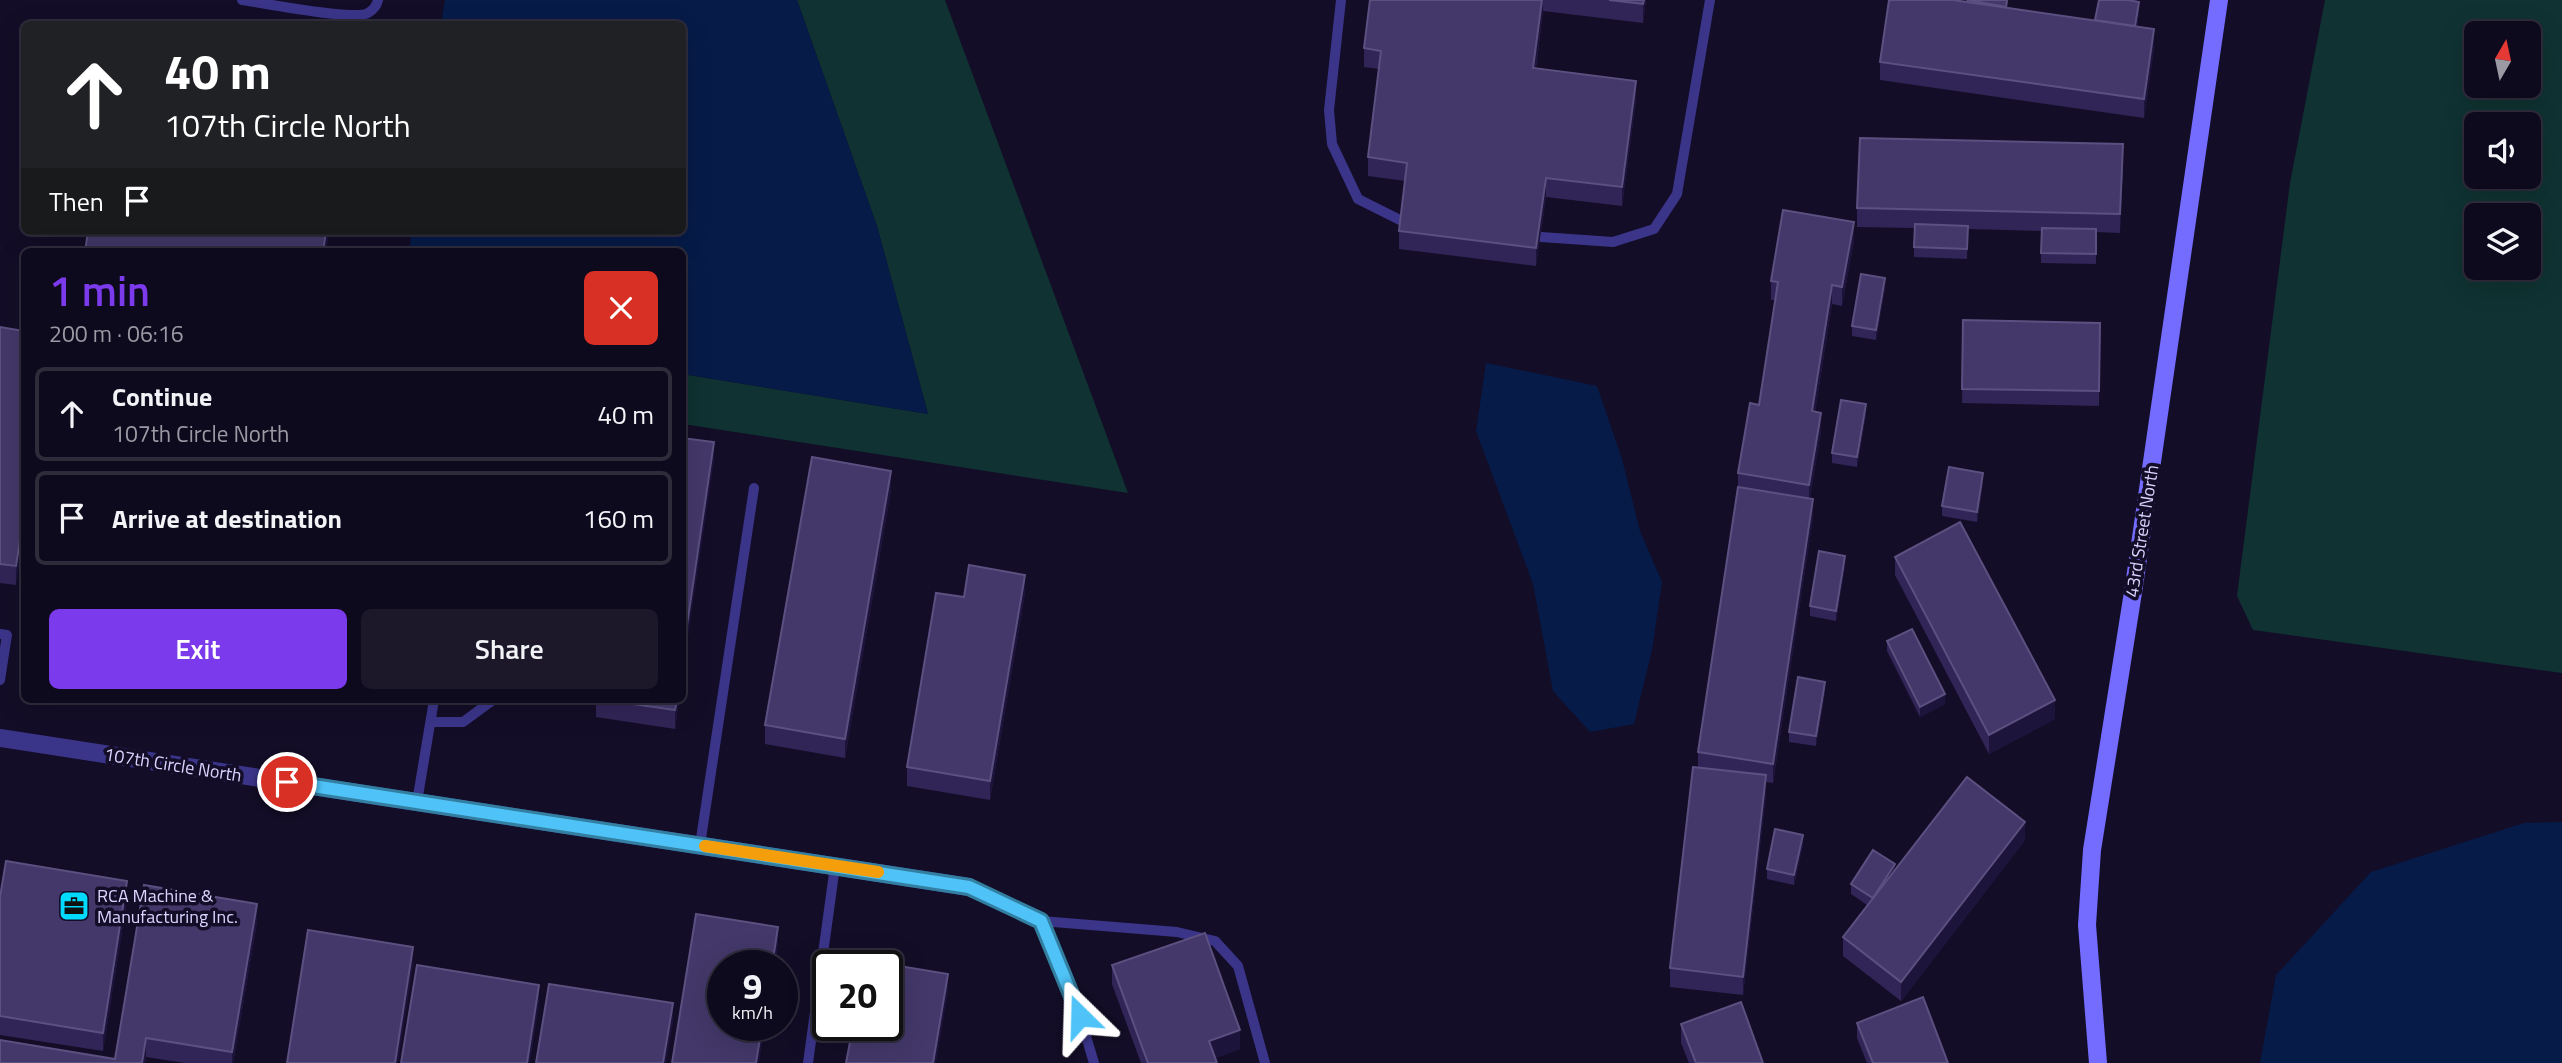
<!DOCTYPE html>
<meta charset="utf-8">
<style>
:root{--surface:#0e0a1d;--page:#1c182a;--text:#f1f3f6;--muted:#9b9aa4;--line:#2e2b3b;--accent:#7c3aed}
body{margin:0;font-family:"Titillium Web",sans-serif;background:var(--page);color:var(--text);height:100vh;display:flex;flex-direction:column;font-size:26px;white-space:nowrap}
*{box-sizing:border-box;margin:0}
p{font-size:23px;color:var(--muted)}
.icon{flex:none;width:38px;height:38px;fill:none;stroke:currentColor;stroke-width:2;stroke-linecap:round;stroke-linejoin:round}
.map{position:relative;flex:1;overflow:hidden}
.drawer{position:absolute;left:21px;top:248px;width:665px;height:455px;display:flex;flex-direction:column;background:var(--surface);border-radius:10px;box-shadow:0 7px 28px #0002,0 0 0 2px var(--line)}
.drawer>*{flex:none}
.hud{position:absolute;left:21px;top:21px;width:665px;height:214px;border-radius:10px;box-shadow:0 7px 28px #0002,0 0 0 2px var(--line);background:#202124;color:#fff;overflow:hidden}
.needle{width:46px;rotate:9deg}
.fabs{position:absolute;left:2464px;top:21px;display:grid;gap:14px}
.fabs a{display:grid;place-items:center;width:77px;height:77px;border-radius:10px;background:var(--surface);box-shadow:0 7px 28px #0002,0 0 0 2px var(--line);font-size:35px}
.speed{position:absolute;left:707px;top:950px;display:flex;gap:14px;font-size:35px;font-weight:700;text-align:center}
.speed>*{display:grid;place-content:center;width:91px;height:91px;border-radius:50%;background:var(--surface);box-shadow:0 7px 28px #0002,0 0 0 2px var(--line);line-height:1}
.speed small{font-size:18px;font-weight:400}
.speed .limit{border:4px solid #111;border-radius:10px;background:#fff;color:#111}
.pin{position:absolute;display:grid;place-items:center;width:60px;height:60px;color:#fff;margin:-30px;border:4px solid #fff;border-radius:50%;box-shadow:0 2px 7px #0007}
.me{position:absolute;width:77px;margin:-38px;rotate:338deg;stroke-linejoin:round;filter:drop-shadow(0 0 5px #0008)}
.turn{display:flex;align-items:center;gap:24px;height:147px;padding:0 28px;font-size:32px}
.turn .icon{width:91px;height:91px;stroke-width:2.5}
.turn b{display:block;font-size:49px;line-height:60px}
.then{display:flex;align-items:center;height:66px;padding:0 28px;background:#0003;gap:14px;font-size:26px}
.round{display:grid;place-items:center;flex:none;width:74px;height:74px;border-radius:10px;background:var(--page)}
.summary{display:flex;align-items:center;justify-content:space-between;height:119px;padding:0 28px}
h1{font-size:42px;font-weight:600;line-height:52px;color:var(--accent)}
.primary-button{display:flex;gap:14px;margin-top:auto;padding:14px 28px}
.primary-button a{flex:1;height:80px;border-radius:10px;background:var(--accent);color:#fff;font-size:28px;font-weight:600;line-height:80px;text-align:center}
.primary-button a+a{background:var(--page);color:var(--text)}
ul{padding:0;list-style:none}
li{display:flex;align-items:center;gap:21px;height:94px;margin:0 14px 10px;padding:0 14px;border:4px solid var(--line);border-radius:10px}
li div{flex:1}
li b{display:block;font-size:26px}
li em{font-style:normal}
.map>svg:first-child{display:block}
</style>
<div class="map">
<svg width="2562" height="1063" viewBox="0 0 2562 1063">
<rect width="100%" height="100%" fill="#130d27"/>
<g fill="#103232" fill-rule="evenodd">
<polygon points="797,0 945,0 1128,493 683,424 682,374 928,414 877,226"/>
<path d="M2325 0H2562V673L2253 630 2237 596 2290 183ZM2476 33H2529V86H2476ZM2476 124H2529V177H2476ZM2476 215H2529V268H2476Z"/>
</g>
<g fill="#061b48">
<polygon points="445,0 797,0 877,226 928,414 683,374 682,252 409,252 412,231 682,231 682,24 441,24"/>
<polygon points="1486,363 1597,386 1622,459 1640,531 1662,582 1652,650 1634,724 1590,732 1553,691 1533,584 1476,431"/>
<polygon points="2562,822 2562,1063 2260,1063 2276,975 2371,872 2524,823"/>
</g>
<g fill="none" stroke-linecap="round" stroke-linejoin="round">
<g stroke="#3b358a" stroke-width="10">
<path d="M242 0C263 3 354 21 368 13 373 10 377 5 378 0"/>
<polyline points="1341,0 1329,110 1332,144 1358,199 1402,221 1414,222"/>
<polyline points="1527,236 1613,242 1654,229 1677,194 1710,0"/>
<polyline points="0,634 7,635 0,680"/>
<polyline points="431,722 463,722 493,700"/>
<polyline points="417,802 434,700"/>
<polyline points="700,845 754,488"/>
<polyline points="969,887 1041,921 1177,932 1215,941 1238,966 1265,1063"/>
<polyline points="1041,921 1080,1016 1094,1063"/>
<polyline points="808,1063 835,866"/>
</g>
<polyline stroke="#3b358a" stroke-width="18" points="0,738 969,887"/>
<polyline stroke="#746bff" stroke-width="18" points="2098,1063 2087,925 2092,850 2134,586 2219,0"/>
</g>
<g fill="#312557">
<polygon points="1370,0 1646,0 1643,23 1543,11 1536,68 1636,100 1622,206 1546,197 1536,266 1399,249 1399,231 1405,181 1368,176 1368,157 1379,69 1364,67 1364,48"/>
<polygon points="1966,0 2008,0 2007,8 2095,21 2139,12 2137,27 2154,48 2144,118 1880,80 1880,62 1966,2"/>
<polygon points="2123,163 2120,233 2096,232 2096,264 2041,263 2041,231 1968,229 1967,259 1914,257 1914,228 1857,227 1857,208"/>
<polygon points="1854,241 1842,306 1832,304 1815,412 1821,431 1810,498 1813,517 1773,783 1766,782 1766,794 1743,995 1670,987 1670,968 1698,768 1698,752 1738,487 1738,473 1759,405 1775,300 1771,300 1771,281"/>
<polygon points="1885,288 1876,340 1852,336 1852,326"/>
<polygon points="1963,320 2100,323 2099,406 1962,403"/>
<polygon points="0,327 24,331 16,585 0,583"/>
<polygon points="1866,414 1857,467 1832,463 1832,453"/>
<polygon points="1983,483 1977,522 1942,516 1942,506"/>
<polygon points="891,490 845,758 765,744 765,725"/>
<polygon points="1895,557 2055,719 1989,754 1895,575"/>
<polygon points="1845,566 1836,621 1810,616 1810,606"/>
<polygon points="1025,593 990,800 907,786 907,767 964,597"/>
<polygon points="1887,641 1945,704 1920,717 1887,651"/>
<polygon points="1825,692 1816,746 1789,742 1789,732"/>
<polygon points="596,700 679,700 675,729 596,717"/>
<polygon points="2025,840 1901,1001 1843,956 1843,937 1867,905 1851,894 1851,884 1895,869"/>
<polygon points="1803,845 1794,885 1767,879 1767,869"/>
<polygon points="0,897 127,900 103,1051 0,1035"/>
<polygon points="257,922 233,1063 185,1063 146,1057 145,1063 115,1059"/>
<polygon points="1112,965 1240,1049 1215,1058 1217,1063 1141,1063 1112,984"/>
<polygon points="1857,1023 1948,1063 1867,1063 1857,1038"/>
<polygon points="1681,1024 1763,1063 1689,1063 1681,1043"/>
</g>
<g fill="#1d143c">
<polygon points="1542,0 1543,0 1543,11 1533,86 1533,68"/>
<polygon points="1644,0 1646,0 1643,23 1643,4"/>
<polygon points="2139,2 2139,12 2135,37 2135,27"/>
<polygon points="2154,29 2154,48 2144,118 2144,99"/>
<polygon points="1636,81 1636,100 1622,206 1622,187"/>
<polygon points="2123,144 2123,163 2120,233 2120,214"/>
<polygon points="1546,178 1546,197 1536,266 1536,248"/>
<polygon points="1854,222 1854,241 1842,306 1842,287"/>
<polygon points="326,231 329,231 329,235 326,252 323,252"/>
<polygon points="1885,278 1885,288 1876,340 1876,330"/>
<polygon points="1832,285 1832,304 1812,430 1812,411"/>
<polygon points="1866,404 1866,414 1857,467 1857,457"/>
<polygon points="1821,413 1821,431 1809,504 1809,485"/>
<polygon points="714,442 714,461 682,678 682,659"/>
<polygon points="891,471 891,490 845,758 845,739"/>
<polygon points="1983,473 1983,483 1977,522 1977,512"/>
<polygon points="1813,499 1813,517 1773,783 1773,764"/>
<polygon points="24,515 24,534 16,585 16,566"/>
<polygon points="1845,556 1845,566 1836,621 1836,611"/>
<polygon points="1025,575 1025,593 990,800 990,781"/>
<polygon points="1825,682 1825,692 1816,746 1816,736"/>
<polygon points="1945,694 1945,704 1920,717 1920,707"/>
<polygon points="677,700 679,700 675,729 675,710"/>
<polygon points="2055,700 2055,719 1989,754 1989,735"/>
<polygon points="1766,775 1766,794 1743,995 1743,977"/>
<polygon points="2025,822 2025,840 1901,1001 1901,982"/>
<polygon points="1803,835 1803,845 1794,885 1794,875"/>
<polygon points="1895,864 1895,874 1873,898"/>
<polygon points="127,881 127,900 103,1051 103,1033"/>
<polygon points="257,904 257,922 233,1063 232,1063 232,1052"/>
<polygon points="778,927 778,946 775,966 772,966"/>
<polygon points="413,947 413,966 398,1063 395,1063"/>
<polygon points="948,974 948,992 936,1063 933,1063"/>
<polygon points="539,985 539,1004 530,1063 527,1063"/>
<polygon points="673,1003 673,1022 666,1063 663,1063"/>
<polygon points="762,1026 765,1026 759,1063 756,1063"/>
<polygon points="1240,1030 1240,1049 1209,1060 1209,1041"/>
<polygon points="146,1038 146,1057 145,1063 142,1063"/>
</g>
<g fill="#433869" stroke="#5b5080" stroke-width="2">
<polygon points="1370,0 1542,0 1533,68 1636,81 1622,187 1546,178 1536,248 1399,231 1407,163 1368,157 1381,51 1364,48"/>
<polygon points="1609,0 1644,0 1643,4"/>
<polygon points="1889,0 1953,0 2154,29 2144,99 1880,62"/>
<polygon points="1967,0 2007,0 2006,7"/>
<polygon points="2099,0 2128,0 2139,2 2135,26 2095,20"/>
<polygon points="1860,138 2123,144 2120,214 1857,208"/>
<polygon points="1783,210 1854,222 1842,287 1832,285 1812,411 1821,413 1809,485 1738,473 1750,403 1759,405 1778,282 1771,281"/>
<polygon points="1915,224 1968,226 1967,249 1914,247"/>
<polygon points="2042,228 2096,229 2096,254 2041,253"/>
<polygon points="88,231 326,231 323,252 85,252"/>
<polygon points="1861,274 1885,278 1876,330 1852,326"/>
<polygon points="1963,320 2100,323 2099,391 1962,389"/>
<polygon points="0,327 24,331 24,515 16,566 0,564"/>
<polygon points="1841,400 1866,404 1857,457 1832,453"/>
<polygon points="682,438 714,442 682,659"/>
<polygon points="812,457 891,471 845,739 765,725"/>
<polygon points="1949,467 1983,473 1977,512 1942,506"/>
<polygon points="1738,487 1813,499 1773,764 1698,752"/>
<polygon points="1960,522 2055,700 1989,735 1895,557"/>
<polygon points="1819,551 1845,556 1836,611 1810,606"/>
<polygon points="969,565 1025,575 990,781 907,767 936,593 964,597"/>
<polygon points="1912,629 1945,694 1920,707 1887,641"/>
<polygon points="1798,677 1825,682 1816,736 1789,732"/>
<polygon points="606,700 677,700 675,710"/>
<polygon points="1693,767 1766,775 1743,977 1670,968"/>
<polygon points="1967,777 2025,822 1901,982 1843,937"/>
<polygon points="1775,829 1803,835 1794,875 1767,869"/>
<polygon points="1873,850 1895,864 1873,898 1851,884"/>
<polygon points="6,861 127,881 103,1033 0,1016 0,897"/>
<polygon points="144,885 257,904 232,1052 146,1038 142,1063 143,1063 0,1063 0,1040 115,1059"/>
<polygon points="696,914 778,927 772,966 723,966 723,1026 762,1026 756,1063 672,1063"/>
<polygon points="308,930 413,947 395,1063 287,1063"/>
<polygon points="1205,933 1240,1030 1209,1041 1217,1063 1148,1063 1112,965"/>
<polygon points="863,960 948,974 933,1063 846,1063 853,1026 887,1026 887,966 862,966"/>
<polygon points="417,965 539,985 527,1063 401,1063"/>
<polygon points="549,984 673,1003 663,1063 536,1063"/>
<polygon points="1923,997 1948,1063 1873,1063 1857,1023"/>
<polygon points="1741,1002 1763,1063 1696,1063 1681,1024"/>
</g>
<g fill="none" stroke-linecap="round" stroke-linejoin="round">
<g stroke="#337fa1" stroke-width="18">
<polyline id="route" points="287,782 969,887 1041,921 1080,1016"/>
</g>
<use href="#route" stroke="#4fc3f7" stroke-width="12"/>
<polyline stroke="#f59e0b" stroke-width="12" points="705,846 878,872"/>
</g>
<defs>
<g id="office-square" transform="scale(1.575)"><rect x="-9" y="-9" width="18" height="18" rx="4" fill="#00dbff" stroke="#130d27"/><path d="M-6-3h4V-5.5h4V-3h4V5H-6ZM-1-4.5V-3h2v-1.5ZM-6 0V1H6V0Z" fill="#111"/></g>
</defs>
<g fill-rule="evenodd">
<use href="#office-square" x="74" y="906"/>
</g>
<g text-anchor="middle" stroke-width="7" stroke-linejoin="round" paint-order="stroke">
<g font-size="18" fill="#dad4ff" stroke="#130d27">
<text transform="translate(2142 531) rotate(-81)" y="6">43rd Street North</text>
<text transform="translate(173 765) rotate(9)" y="6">107th Circle North</text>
</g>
<g font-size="18" fill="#dad4ff" stroke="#130d27" text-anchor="start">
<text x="97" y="902">RCA Machine &amp;<tspan x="97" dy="21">Manufacturing Inc.</tspan></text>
</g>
</g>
</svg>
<div class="fabs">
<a><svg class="needle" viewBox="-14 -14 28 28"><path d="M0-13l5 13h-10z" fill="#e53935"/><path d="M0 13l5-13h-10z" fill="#9b9aa4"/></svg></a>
<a><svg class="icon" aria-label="sound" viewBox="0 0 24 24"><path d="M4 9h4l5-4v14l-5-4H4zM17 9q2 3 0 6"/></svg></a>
<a><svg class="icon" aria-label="layers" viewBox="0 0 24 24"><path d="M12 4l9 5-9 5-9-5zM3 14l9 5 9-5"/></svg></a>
</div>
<div class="speed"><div>9<small>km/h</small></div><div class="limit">20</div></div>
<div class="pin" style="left:287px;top:782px;background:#d93025"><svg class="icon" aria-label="arrive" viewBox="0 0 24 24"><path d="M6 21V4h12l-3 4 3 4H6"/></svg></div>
<svg class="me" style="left:1080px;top:1016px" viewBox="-20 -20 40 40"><path d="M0-17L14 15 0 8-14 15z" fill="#4fc3f7" stroke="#fff" stroke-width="4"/></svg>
<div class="hud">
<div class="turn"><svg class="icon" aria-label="ahead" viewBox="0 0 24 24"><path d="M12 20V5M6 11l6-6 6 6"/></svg><div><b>40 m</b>107th Circle North</div></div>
<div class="then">Then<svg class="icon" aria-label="arrive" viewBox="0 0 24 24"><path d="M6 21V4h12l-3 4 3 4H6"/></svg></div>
</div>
<section class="drawer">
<div class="summary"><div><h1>1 min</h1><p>200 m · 06:16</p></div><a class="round" style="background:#d93025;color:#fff"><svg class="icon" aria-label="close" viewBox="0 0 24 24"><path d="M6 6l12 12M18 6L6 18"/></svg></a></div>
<ul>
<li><svg class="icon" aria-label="ahead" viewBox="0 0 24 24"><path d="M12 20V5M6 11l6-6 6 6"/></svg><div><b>Continue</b><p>107th Circle North</p></div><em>40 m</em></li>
<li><svg class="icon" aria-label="arrive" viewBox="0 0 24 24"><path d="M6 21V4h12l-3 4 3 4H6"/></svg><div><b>Arrive at destination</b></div><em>160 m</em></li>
</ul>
<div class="primary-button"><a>Exit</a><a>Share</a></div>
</section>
</div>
